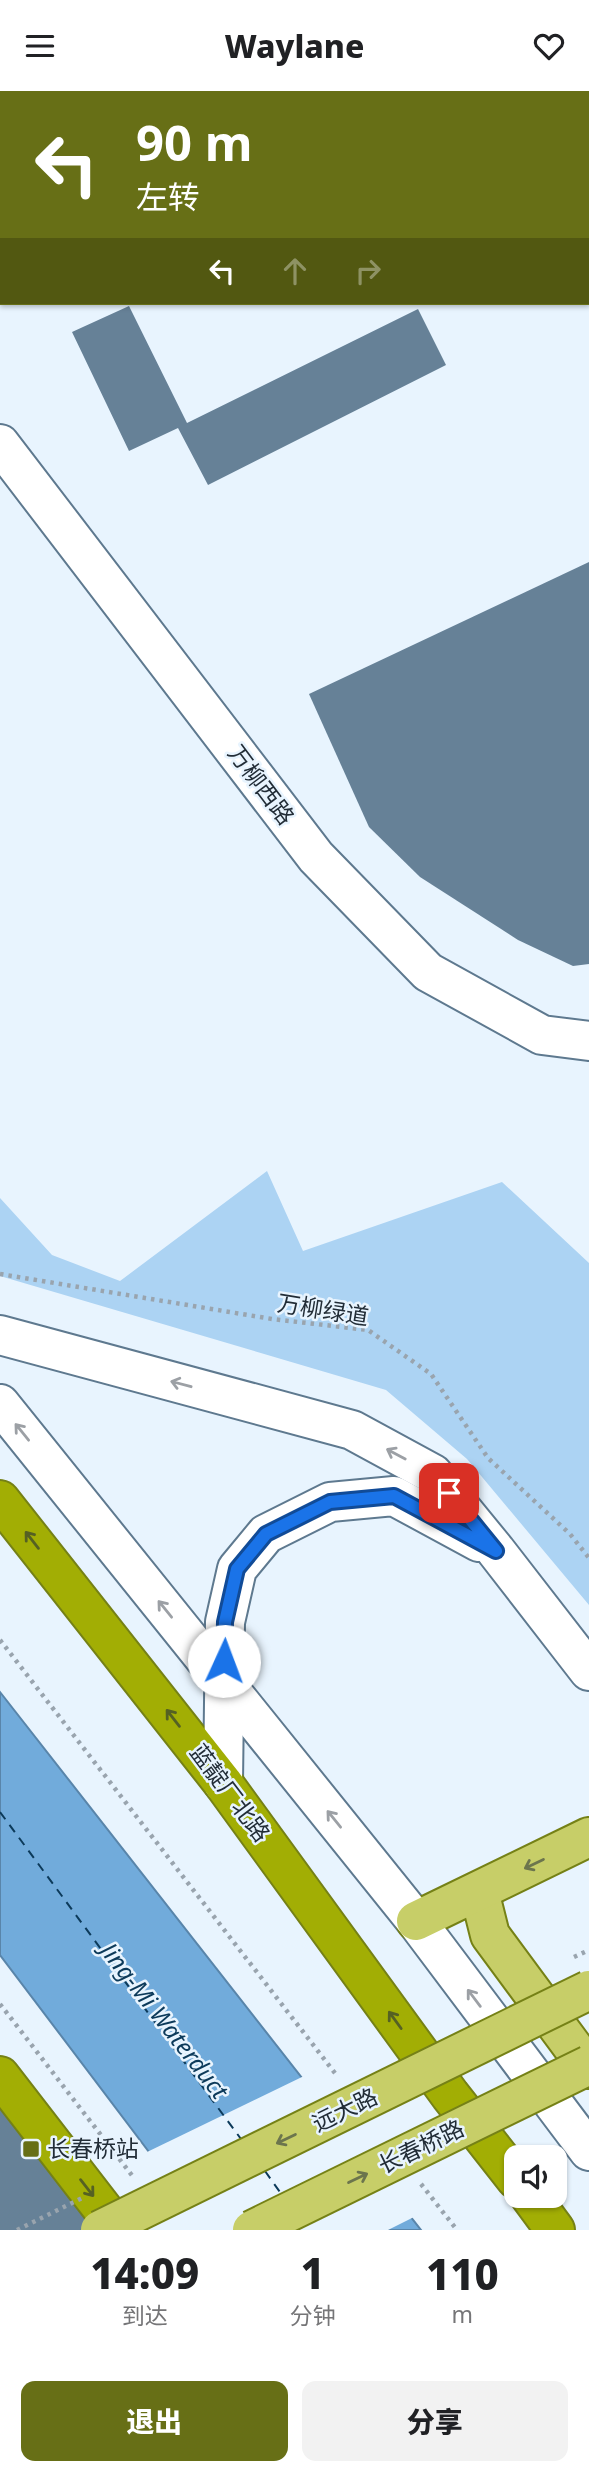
<!DOCTYPE html>
<html lang="zh">
<meta charset="utf-8">
<style>
:root{--surface:#fff;--page:#f2f2f2;--text:#202124;--muted:#757577;--accent:#676f16}
body{margin:0;font-family:"Noto Sans","Noto Sans SC",sans-serif;background:var(--page);color:var(--text);height:100vh;display:flex;flex-direction:column;font-size:26px;white-space:nowrap}
*{box-sizing:border-box;margin:0}
p{font-size:23px;color:var(--muted)}
.icon{flex:none;width:38px;height:38px;fill:none;stroke:currentColor;stroke-width:2;stroke-linecap:round;stroke-linejoin:round}
.map{position:relative;height:2139px;overflow:hidden}
.details{display:flex;flex-direction:column;background:var(--surface);flex:1}
.details>*{flex:none}
.hud{position:absolute;left:0px;top:0px;width:590px;height:214px;box-shadow:0 2px 5px #0004;background:#676f16;color:#fff;overflow:hidden}
.tools{position:absolute;left:504px;top:2054px;display:grid;gap:14px}
.tools a{display:grid;place-items:center;width:63px;height:63px;border-radius:14px;background:var(--surface);box-shadow:0 2px 5px #0004;font-size:35px}
.pin{position:absolute;display:grid;place-items:center;width:60px;height:60px;color:#fff;margin:-30px;border-radius:14px;box-shadow:0 4px 10px #0006}
.me{position:absolute;width:77px;margin:-38px;rotate:2deg;stroke-linejoin:round;filter:drop-shadow(0 0 5px #0008)}
.turn{display:flex;align-items:center;gap:24px;height:147px;padding:0 21px;font-size:32px}
.turn .icon{width:91px;height:91px;stroke-width:2.5}
.turn b{display:block;font-size:49px;line-height:60px}
.lanes{display:flex;align-items:center;height:66px;padding:0 21px;background:#0003;justify-content:center;gap:35px;direction:ltr}
.lanes .off{opacity:.35}
.eta{display:flex;justify-content:space-evenly;align-items:center;height:119px;text-align:center}
.eta b{font-size:42px;font-weight:800;line-height:49px}
.button{display:flex;gap:14px;margin-top:auto;padding:14px 21px}
.button a{flex:1;height:80px;border-radius:14px;background:var(--accent);color:#fff;font-size:28px;font-weight:800;line-height:80px;text-align:center}
.button a+a{background:var(--page);color:var(--text)}
header{display:flex;justify-content:space-between;align-items:center;height:91px;padding:0 21px;background:var(--surface);font-size:32px;font-weight:800}
.map>svg:first-child{display:block}
</style>
<header><svg class="icon" aria-label="menu" viewBox="0 0 24 24"><path d="M4 6h16M4 12h16M4 18h16"/></svg>Waylane<svg class="icon" aria-label="heart" viewBox="0 0 24 24"><path d="M12 20l-8-8c-3-5 5-10 8-4 3-6 11-1 8 4z"/></svg></header>
<div class="map">
<svg width="589" height="2139" viewBox="0 0 589 2139">
<rect width="100%" height="100%" fill="#e8f4fe"/>
<polygon fill="#acd3f3" points="267,1080 303,1160 502,1091 589,1172 589,1514 467,1368 386,1299 0,1185 0,1107 52,1164 120,1190"/>
<polygon fill="#71abdb" stroke="#5985aa" stroke-width="2" points="0,1601 421,2139 208,2139 0,1864"/>
<polygon fill="#e8f4fe" points="304,1985 414,2126 388,2139 204,2139 145,2062"/>
<g fill="none" stroke-linecap="round" stroke-linejoin="round">
<g stroke="#0c3a5a" stroke-width="2" stroke-dasharray="9 7" stroke-linecap="butt">
<polyline points="0,1721 241,2048"/>
<polyline points="265,2080 282,2104"/>
</g>
</g>
<g fill="#668197">
<polygon points="129,215 187,332 418,218 446,274 208,394 178,337 129,360 72,241"/>
<polygon points="589,471 589,873 573,875 518,849 420,786 369,736 309,603"/>
<polygon points="0,1977 126,2139 0,2139"/>
</g>
<g fill="none" stroke-linecap="round" stroke-linejoin="round">
<g stroke="#5e798f" stroke-width="42">
<g id="minor">
<polyline points="0,353 316,766 428,881 542,944 589,950"/>
<polyline points="0,1244 352,1339 433,1383 496,1460 589,1580"/>
<polyline points="0,1313 416,1830 589,2060"/>
<polyline points="223,1692 225,1531 237,1478 266,1443 330,1411 394,1405 479,1451"/>
</g>
</g>
<g stroke="#758116" stroke-width="42">
<g id="major">
<polyline points="479,1800 490,1844 589,1978"/>
<polyline points="416,1830 589,1746"/>
</g>
</g>
<g stroke="#758116" stroke-width="42">
<g id="highway">
<polyline points="0,1409 223,1692 450,2004 516,2088"/>
<polyline points="0,1985 119,2139"/>
<polyline points="530,2105 555,2139"/>
</g>
</g>
<g stroke="#99a4ae" stroke-width="4.5" stroke-dasharray="3.5 5" stroke-linecap="butt">
<polyline points="0,1183 272,1228 368,1239 431,1283 488,1367 570,1443 589,1467"/>
<polyline points="0,1549 338,1986"/>
<polyline points="0,1913 134,2087"/>
<polyline points="421,2093 457,2139"/>
</g>
<use href="#minor" stroke="#fff" stroke-width="38"/>
<use href="#major" stroke="#c7ce68" stroke-width="38"/>
<use href="#highway" stroke="#a2ae04" stroke-width="38"/>
<g stroke="#758116" stroke-width="42" stroke-linecap="butt">
<g id="major-bridge">
<polyline points="100,2139 589,1899"/>
<polyline points="252,2139 589,1974"/>
</g>
</g>
<g stroke="#99a4ae" stroke-width="4.5" stroke-dasharray="3.5 5" stroke-linecap="butt">
<polyline points="574,1866 589,1859"/>
<polyline points="17,2139 82,2107"/>
</g>
<use href="#major-bridge" stroke="#c7ce68" stroke-width="38"/>
</g>
<defs><path id="oneway-shaft" d="M-6 0H5M1.5-3L5.5 0L1.5 3" fill="none" stroke-width="1.6" stroke-linecap="round" stroke-linejoin="round" transform="scale(1.75)"/></defs>
<g stroke="#9ca0a5">
<use href="#oneway-shaft" transform="translate(181 1293) rotate(-165)"/>
<use href="#oneway-shaft" transform="translate(22 1341) rotate(-129)"/>
<use href="#oneway-shaft" transform="translate(396 1363) rotate(-152)"/>
<use href="#oneway-shaft" transform="translate(165 1518) rotate(-129)"/>
<use href="#oneway-shaft" transform="translate(334 1728) rotate(-129)"/>
<use href="#oneway-shaft" transform="translate(474 1907) rotate(-127)"/>
</g>
<g stroke="#556123">
<use href="#oneway-shaft" transform="translate(32 1449) rotate(-128)"/>
<use href="#oneway-shaft" transform="translate(173 1627) rotate(-128)"/>
<use href="#oneway-shaft" transform="translate(395 1929) rotate(-126)"/>
<use href="#oneway-shaft" transform="translate(87 2097) rotate(52)"/>
</g>
<g stroke="#6c754d">
<use href="#oneway-shaft" transform="translate(534 1773) rotate(154)"/>
<use href="#oneway-shaft" transform="translate(286 2048) rotate(154)"/>
<use href="#oneway-shaft" transform="translate(358 2087) rotate(-26)"/>
</g>
<g fill="none" stroke-linecap="round" stroke-linejoin="round">
<g stroke="#114b97" stroke-width="18">
<polyline id="route" points="224,1570 225,1531 237,1478 266,1443 330,1411 394,1405 496,1460 449,1402"/>
</g>
<use href="#route" stroke="#1a73e8" stroke-width="12"/>
</g>
<rect fill="#676f16" stroke="#e8f4fe" stroke-width="2.5" x="22" y="2049" width="18" height="18" rx="3.5"/>
<g text-anchor="middle" stroke-width="5" stroke-linejoin="round" paint-order="stroke">
<g font-size="23" fill="#222d37" stroke="#e8f4fe">
<text transform="translate(261 694) rotate(53)" y="8">万柳西路</text>
<text transform="translate(323 1219) rotate(9)" y="8">万柳绿道</text>
<text transform="translate(230 1702) rotate(53)" y="8">蓝靛厂北路</text>
<text transform="translate(345 2019) rotate(-26)" y="8">远大路</text>
<text transform="translate(421 2056) rotate(-26)" y="8">长春桥路</text>
</g>
<g font-size="23" fill="#222d37" stroke="#e8f4fe" text-anchor="start">
<text x="47" y="2066">长春桥站</text>
</g>
<g font-size="24" font-style="italic" fill="#0c3a5a" stroke="#e8f4fe">
<text transform="translate(164 1930) rotate(52)" y="8">Jing-Mi Waterduct</text>
</g>
</g>
</svg>
<div class="tools">
<a><svg class="icon" aria-label="sound" viewBox="0 0 24 24"><path d="M4 9h4l5-4v14l-5-4H4zM17 9q2 3 0 6"/></svg></a>
</div>
<div class="pin" style="left:449px;top:1402px;background:#d93025"><svg class="icon" aria-label="arrive" viewBox="0 0 24 24"><path d="M6 21V4h12l-3 4 3 4H6"/></svg></div>
<svg class="me" style="left:224px;top:1570px" viewBox="-20 -20 40 40"><circle r="19" fill="#fff"/><path d="M0-13L10 11 0 6-10 11z" fill="#1a73e8"/></svg>
<div class="hud">
<div class="turn"><svg class="icon" aria-label="left" viewBox="0 0 24 24"><path d="M17 20v-9H6M10 6l-5 5 5 5"/></svg><div><b>90 m</b>左转</div></div>
<div class="lanes"><svg class="icon" aria-label="left" viewBox="0 0 24 24"><path d="M17 20v-9H6M10 6l-5 5 5 5"/></svg><svg class="icon off" aria-label="ahead" viewBox="0 0 24 24"><path d="M12 20V5M6 11l6-6 6 6"/></svg><svg class="icon off" aria-label="right" viewBox="0 0 24 24"><path d="M7 20v-9h11M14 6l5 5-5 5"/></svg></div>
</div>
</div>
<section class="details">
<div class="eta">
<div><b>14:09</b><p>到达</p></div>
<div><b>1</b><p>分钟</p></div>
<div><b>110</b><p>m</p></div>
</div>
<div class="button"><a>退出</a><a>分享</a></div>
</section>
